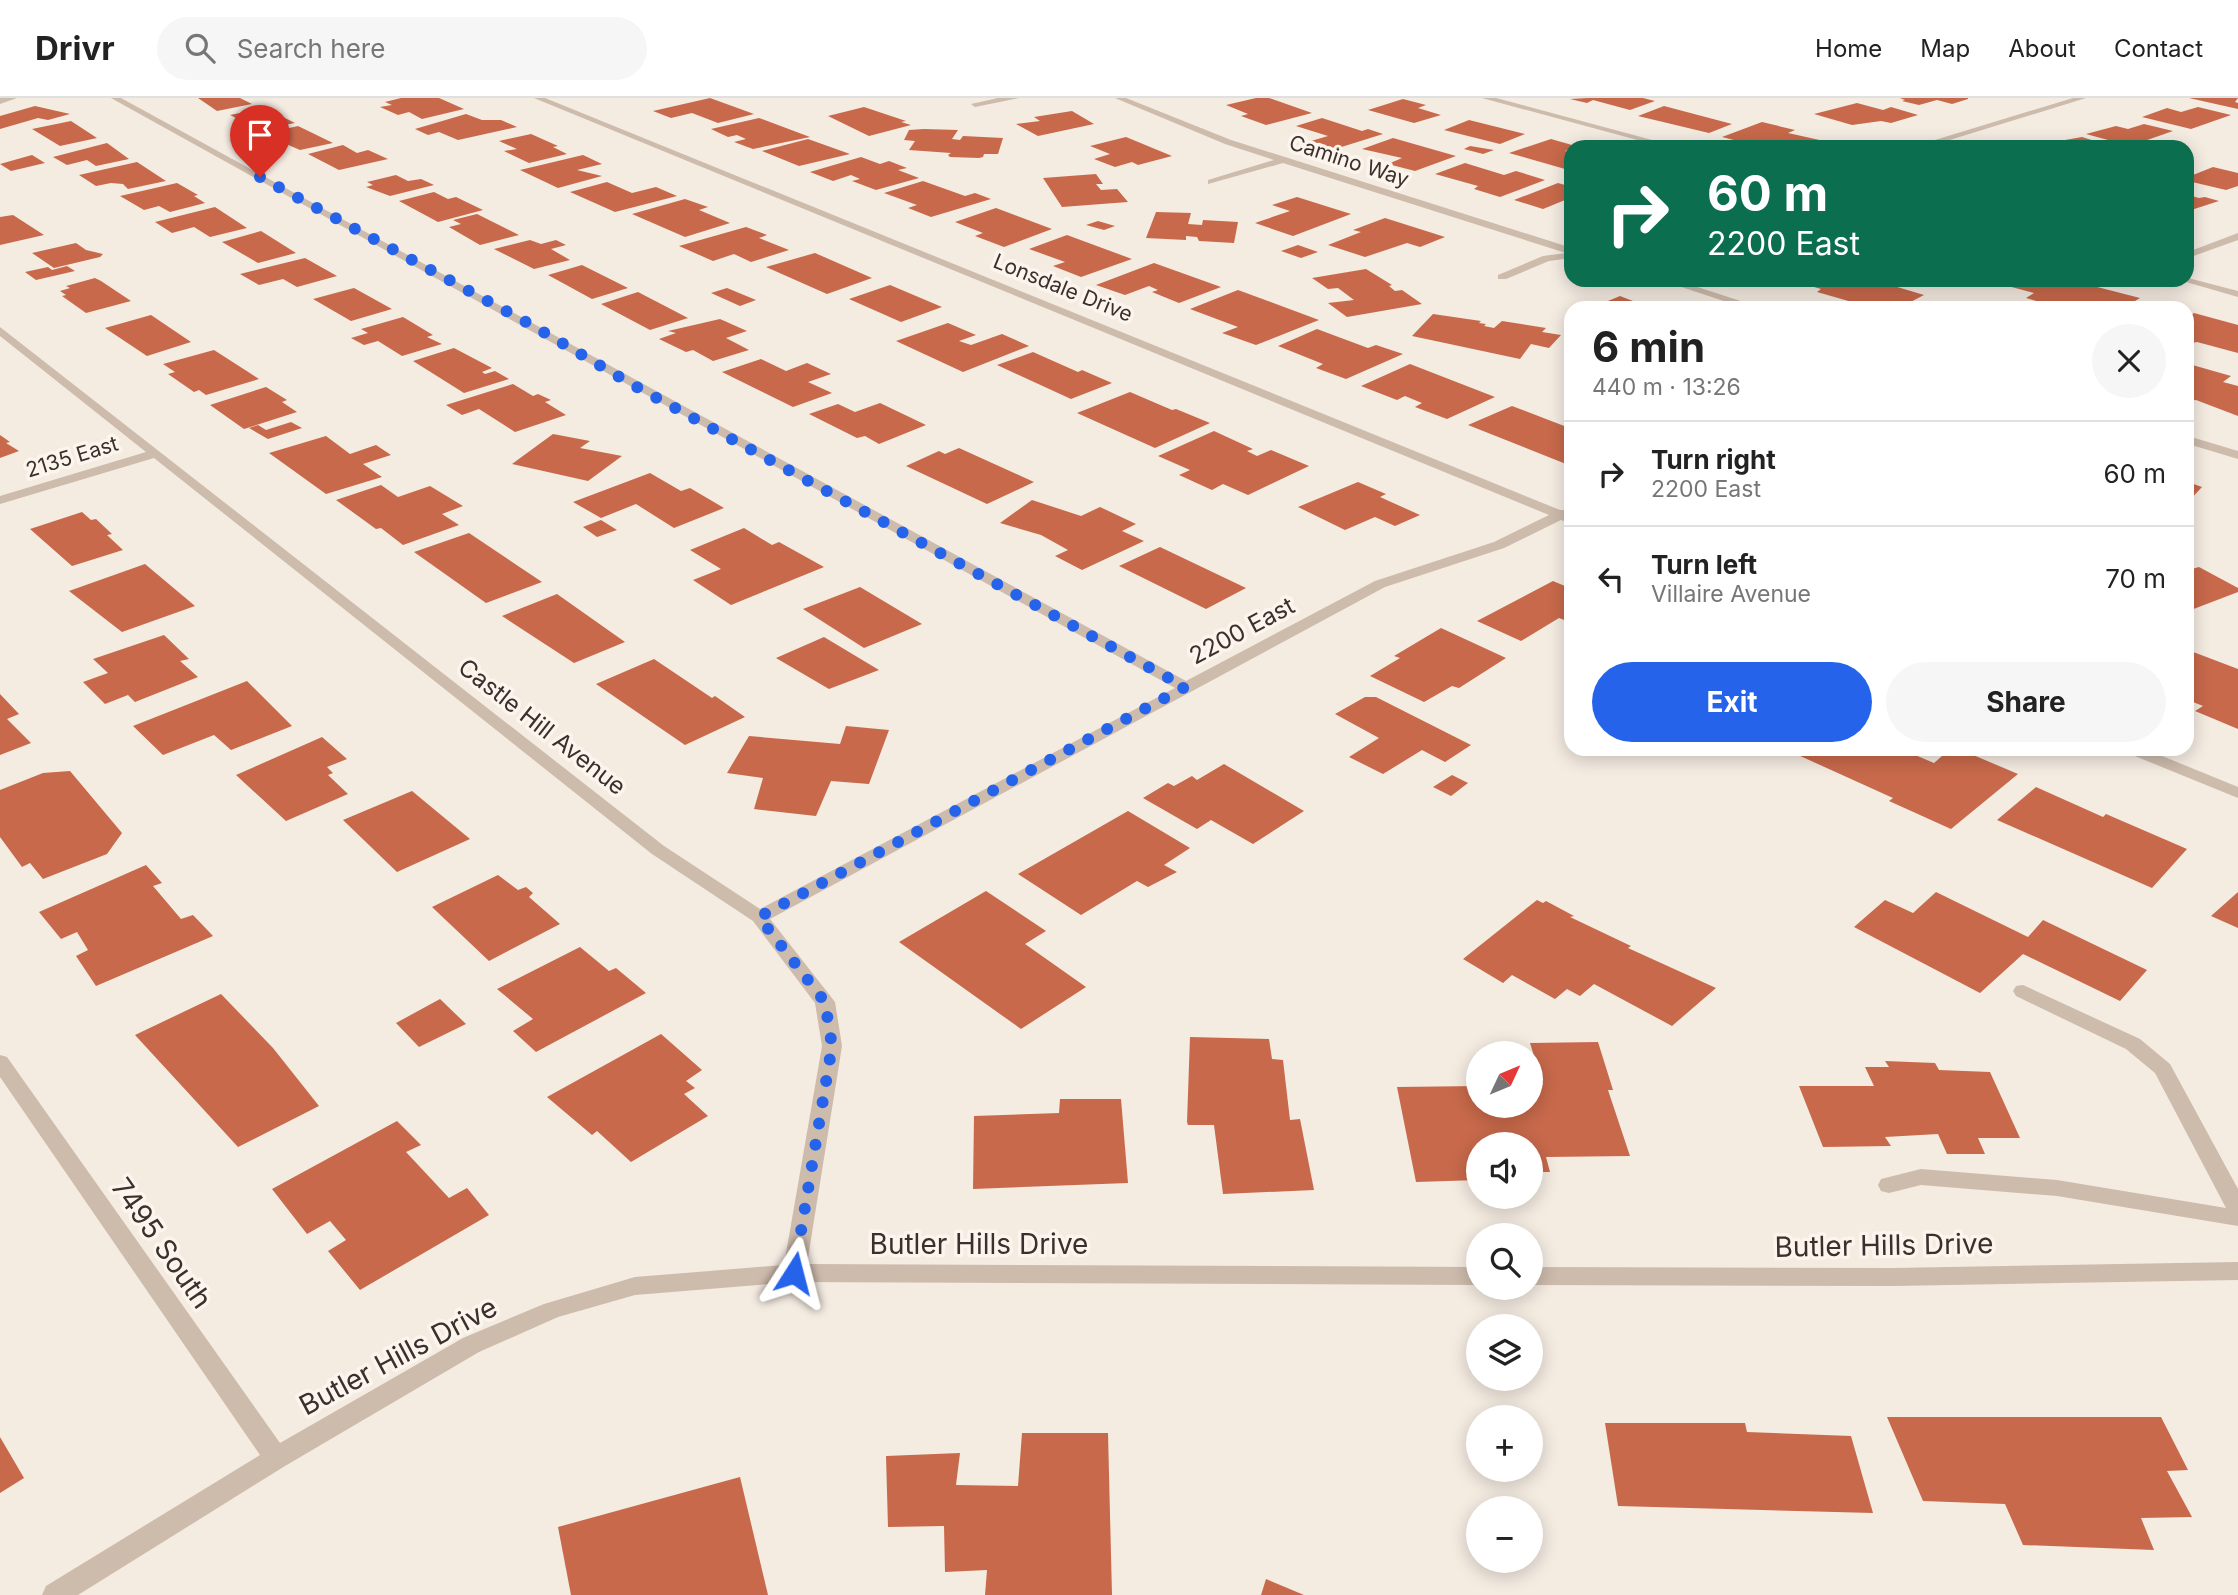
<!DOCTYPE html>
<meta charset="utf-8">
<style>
:root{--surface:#fff;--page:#f6f6f6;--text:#222;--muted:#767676;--line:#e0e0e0;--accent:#2563eb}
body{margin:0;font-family:Inter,sans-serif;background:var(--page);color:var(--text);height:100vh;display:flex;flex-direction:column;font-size:26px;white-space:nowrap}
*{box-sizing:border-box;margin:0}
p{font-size:23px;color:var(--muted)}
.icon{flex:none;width:38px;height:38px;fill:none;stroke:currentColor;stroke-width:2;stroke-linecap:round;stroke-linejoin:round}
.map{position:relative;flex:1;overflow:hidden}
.side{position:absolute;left:1564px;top:203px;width:630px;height:455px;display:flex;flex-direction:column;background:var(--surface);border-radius:21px;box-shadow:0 4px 18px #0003}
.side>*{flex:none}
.guide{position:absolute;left:1564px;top:42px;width:630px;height:147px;border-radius:21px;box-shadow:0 4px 18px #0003;background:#0b6e4f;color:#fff;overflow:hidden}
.needle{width:46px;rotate:46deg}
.controls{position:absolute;left:1466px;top:943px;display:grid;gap:14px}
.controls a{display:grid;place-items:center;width:77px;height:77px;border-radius:50%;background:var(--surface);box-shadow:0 4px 18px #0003;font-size:35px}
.pin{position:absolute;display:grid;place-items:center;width:60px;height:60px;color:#fff;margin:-72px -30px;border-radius:50% 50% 50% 0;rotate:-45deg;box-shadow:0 0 7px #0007}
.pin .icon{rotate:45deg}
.me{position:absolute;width:77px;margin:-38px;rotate:9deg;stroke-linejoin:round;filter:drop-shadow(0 0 5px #0008)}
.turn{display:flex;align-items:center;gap:24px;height:147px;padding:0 28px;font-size:32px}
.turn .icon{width:91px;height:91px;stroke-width:2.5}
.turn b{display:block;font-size:49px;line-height:60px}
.round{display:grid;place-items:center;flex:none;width:74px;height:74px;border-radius:37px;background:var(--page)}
.headline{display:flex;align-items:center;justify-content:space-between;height:119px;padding:0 28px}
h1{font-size:42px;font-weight:700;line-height:52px}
.cta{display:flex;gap:14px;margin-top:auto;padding:14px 28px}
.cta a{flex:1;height:80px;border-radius:42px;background:var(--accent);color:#fff;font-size:28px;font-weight:700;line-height:80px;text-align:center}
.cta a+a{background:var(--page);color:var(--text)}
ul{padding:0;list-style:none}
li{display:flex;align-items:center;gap:21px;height:105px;padding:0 28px;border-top:2px solid var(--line)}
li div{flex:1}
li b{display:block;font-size:26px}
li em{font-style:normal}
header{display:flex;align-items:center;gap:42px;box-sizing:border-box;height:98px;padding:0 35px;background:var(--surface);border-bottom:2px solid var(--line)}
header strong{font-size:33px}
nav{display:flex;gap:38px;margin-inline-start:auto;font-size:24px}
.search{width:490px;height:63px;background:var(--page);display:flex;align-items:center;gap:18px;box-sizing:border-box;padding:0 24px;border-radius:38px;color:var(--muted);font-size:26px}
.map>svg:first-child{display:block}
</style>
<header>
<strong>Drivr</strong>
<div class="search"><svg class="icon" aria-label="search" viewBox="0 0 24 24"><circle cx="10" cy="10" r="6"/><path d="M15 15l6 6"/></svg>Search here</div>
<nav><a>Home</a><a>Map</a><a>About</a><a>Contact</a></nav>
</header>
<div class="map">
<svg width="2238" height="1497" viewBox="0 0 2238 1497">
<rect width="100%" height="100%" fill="#f4ebe1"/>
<g fill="#c8694b">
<polygon points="198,0 240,0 252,6 217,13"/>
<polygon points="401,0 439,0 464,11 422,21 409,14 398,17 380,9 392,7 385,4"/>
<polygon points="710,0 754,16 718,25 692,15 671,20 653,13"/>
<polygon points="1256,0 1269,0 1312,15 1266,27 1241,18 1248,16 1226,7"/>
<polygon points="1588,0 1643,0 1655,3 1630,12 1593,2 1587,5 1570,1"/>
<polygon points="1900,0 1968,0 1968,1 1952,6 1937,2 1919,7 1902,3 1905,2"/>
<polygon points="2189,0 2238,0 2235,4 2238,5 2238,11"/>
<polygon points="1403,1 1426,7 1418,10 1441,17 1414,25 1368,12"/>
<polygon points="1857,5 1883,12 1891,9 1918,17 1891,25 1881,23 1852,27 1814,16"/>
<polygon points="35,8 70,16 48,22 38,20 0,31 0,18"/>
<polygon points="1664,8 1732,26 1709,35 1638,18"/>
<polygon points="864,9 906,23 901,24 911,27 869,38 828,18"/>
<polygon points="2198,9 2231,17 2191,31 2142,19 2167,10 2181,14"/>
<polygon points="265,10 295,25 260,32 230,17"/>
<polygon points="1072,13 1094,26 1038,38 1016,26 1040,23 1034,19"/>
<polygon points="466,16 482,22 501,22 517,29 458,42 439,34 428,37 415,31"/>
<polygon points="759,20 810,39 753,51 734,44 746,41 737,37 728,39 711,31"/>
<polygon points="1322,20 1362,33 1368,31 1383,36 1335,51 1311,43 1328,38 1296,28"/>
<polygon points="1469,22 1525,36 1500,46 1444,32"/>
<polygon points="71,23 97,40 60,48 32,31"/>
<polygon points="1762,24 1795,32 1788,35 1833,45 1824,49 1789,49 1767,44 1757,48 1722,39"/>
<polygon points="2144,26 2173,33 2130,48 2086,36 2116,28 2128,31"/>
<polygon points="298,28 333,45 300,52 263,36"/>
<polygon points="924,31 958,32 952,41 960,42 963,38 1003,40 998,56 984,56 983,59 979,60 950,59 948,57 951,55 909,52 915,43 904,42 909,32"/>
<polygon points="531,36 558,48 553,49 567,56 529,65 504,53 517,51 499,43"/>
<polygon points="1126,39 1172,58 1138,67 1132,64 1115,69 1094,61 1110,56 1090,48"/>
<polygon points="2082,39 2114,49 2043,49 2065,42"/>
<polygon points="1393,40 1456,58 1415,73 1388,66 1402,60 1362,51"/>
<polygon points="808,41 850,56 799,68 762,53"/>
<polygon points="1551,41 1572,47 1572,51 1565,53 1572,55 1572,73 1509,55"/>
<polygon points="107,45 129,61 96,68 87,62 67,67 53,59"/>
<polygon points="343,47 357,55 368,52 388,61 339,72 308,56"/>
<polygon points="1470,48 1494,52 1483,56 1464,51"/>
<polygon points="32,57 45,65 11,73 0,66"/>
<polygon points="583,57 602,66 577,72 602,78 558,90 520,72"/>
<polygon points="861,59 880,66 889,63 907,70 898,72 919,80 876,92 852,83 860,81 851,77 833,83 810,74"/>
<polygon points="137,64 166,83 128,91 123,86 111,85 96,88 79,77"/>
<polygon points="1465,65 1504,77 1516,73 1545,82 1500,99 1474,91 1478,88 1435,76"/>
<polygon points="2213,69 2238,75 2238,88 2226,92 2188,83 2188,79"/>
<polygon points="1096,76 1103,86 1096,86 1101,92 1117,91 1128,104 1062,109 1043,80"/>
<polygon points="396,77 408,83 421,81 434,87 390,98 366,89 373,87 367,84"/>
<polygon points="923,83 965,98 975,95 991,101 931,119 908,110 917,107 884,95"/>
<polygon points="607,84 632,95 656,89 677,98 615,114 570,94"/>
<polygon points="177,85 198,97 194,98 205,105 170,114 159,108 144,112 120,98"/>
<polygon points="1558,85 1572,89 1572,104 1565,102 1543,111 1514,102"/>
<polygon points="434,94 448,101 456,99 483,112 438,124 399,103"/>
<polygon points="2188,97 2199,100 2205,99 2219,103 2188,113"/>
<polygon points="1297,99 1351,116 1293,138 1255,125 1290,113 1272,107"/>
<polygon points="685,101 708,109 699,112 730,125 685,139 632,116"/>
<polygon points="215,109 247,130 210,139 194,129 172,135 155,124"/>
<polygon points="996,110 1052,131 1004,149 975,138 983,135 955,124"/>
<polygon points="1156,114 1191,115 1188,126 1202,127 1203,122 1238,124 1234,145 1199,143 1197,139 1186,138 1186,142 1146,140"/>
<polygon points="477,116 519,137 480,147 449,129 461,126 453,122"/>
<polygon points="13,117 44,137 0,147 0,119"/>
<polygon points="1385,120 1445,139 1420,149 1407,145 1365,159 1328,147 1361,134 1353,132"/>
<polygon points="1098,123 1115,128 1104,132 1086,127"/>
<polygon points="746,129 767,137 759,140 789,152 751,164 734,156 713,163 679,148"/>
<polygon points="261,133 296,155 258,165 222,144"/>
<polygon points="1067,137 1132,161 1081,179 1053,168 1065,164 1029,151"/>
<polygon points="530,142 541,146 556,142 566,147 551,151 570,162 534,171 494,151"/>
<polygon points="76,145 86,152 103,156 100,159 54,170 32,155"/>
<polygon points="1298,147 1318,154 1301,160 1281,153"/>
<polygon points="815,155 872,180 827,196 766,169"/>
<polygon points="305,160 337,178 297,189 283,181 259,187 240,176"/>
<polygon points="1154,165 1221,189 1179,205 1152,194 1158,192 1149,188 1125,197 1096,187"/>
<polygon points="582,167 628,190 592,201 548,177"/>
<polygon points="67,168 75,173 36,182 25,174 48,169 52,172"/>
<polygon points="1366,171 1392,187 1389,188 1395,193 1402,192 1422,206 1347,219 1328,205 1354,202 1338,190 1328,191 1312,180"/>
<polygon points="95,180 101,183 131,203 86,215 62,198 66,197 60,193 70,190 66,188"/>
<polygon points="1806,182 1874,182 1924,197 1899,210 1873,210 1817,194 1821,191 1800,185"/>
<polygon points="2012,182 2070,182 2140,200 2123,210 2082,210 2070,206 2061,210 2026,200 2034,195 2004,187"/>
<polygon points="890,187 942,209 901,224 849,201"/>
<polygon points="354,190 392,211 351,223 313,201"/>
<polygon points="727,190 756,202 740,208 711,195"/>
<polygon points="1238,192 1319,222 1256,247 1222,235 1238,229 1190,211"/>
<polygon points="638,194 688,220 650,232 601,206"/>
<polygon points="1620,198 1651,210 1591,210"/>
<polygon points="1935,203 1955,209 1955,210 1923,210"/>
<polygon points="2194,215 2238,227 2238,255 2197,244 2188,246 2188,219"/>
<polygon points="1433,216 1481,223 1479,225 1486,226 1484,228 1494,230 1502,223 1546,230 1542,234 1561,237 1549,250 1531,246 1520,261 1412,238"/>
<polygon points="151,217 191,244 147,258 105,230"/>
<polygon points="403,219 433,237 427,239 442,246 402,258 378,243 364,247 351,240 368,235 361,231"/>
<polygon points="720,221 747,233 726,240 749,252 713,263 693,252 686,254 659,241 676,235 668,233"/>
<polygon points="948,225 976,237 959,243 971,247 1002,236 1029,248 963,274 896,243"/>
<polygon points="1317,231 1368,250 1376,247 1403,256 1346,281 1316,270 1323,266 1278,248"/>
<polygon points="454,250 492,270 482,274 485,276 495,273 509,281 464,295 413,263"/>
<polygon points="214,252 259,281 206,297 199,292 194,294 168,276 175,274 163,266"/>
<polygon points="1033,254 1078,274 1082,272 1112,285 1071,301 997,267"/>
<polygon points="761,261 786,273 807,265 831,276 808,284 832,295 793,309 722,274"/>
<polygon points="1410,266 1495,299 1447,321 1415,309 1422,305 1405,298 1397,302 1361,288"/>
<polygon points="2189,266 2231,278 2223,284 2238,288 2238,318 2196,302 2188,303"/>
<polygon points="513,286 533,298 538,296 551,302 545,304 566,317 515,334 479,311 462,317 446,307"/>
<polygon points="266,289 287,302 282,304 297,314 244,331 210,307"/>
<polygon points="1130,294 1172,312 1176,311 1210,325 1155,350 1077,315"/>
<polygon points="880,305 926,327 879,346 865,338 857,340 809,316 838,306 855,314"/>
<polygon points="1512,308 1572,331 1572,364 1566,366 1468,327"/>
<polygon points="291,324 302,330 268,341 249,330 258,327 266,332"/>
<polygon points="1214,333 1253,351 1247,353 1257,358 1271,352 1309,368 1248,397 1223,386 1212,392 1179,377 1190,372 1158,358"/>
<polygon points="553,336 590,343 580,350 622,358 588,383 512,366"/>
<polygon points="0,337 10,344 6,345 19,353 0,360"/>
<polygon points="326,338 350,356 376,347 391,357 363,366 382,379 326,396 269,355"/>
<polygon points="959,350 1034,384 987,406 906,368 939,353 945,356"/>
<polygon points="650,375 681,393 690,390 724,410 674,430 636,406 601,420 573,404"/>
<polygon points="1358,384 1386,396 1380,399 1420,417 1395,428 1375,419 1345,432 1298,409"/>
<polygon points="2188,384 2202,389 2188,404"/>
<polygon points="381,387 398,399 430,388 463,408 442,416 459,427 403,447 381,430 376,431 336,402"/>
<polygon points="1032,402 1081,418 1100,409 1136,426 1122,433 1144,443 1082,472 1055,458 1068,452 1041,437 1000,425"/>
<polygon points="82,414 91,422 96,421 112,436 107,437 123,452 72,468 30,431"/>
<polygon points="601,422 617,432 597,439 583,429"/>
<polygon points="744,430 772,447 779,444 824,469 731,507 693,482 721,471 690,452"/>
<polygon points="469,435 542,484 486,505 414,454"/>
<polygon points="1160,449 1246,490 1206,511 1119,468"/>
<polygon points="145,466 195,508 122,534 69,493"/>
<polygon points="2199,469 2238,490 2238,494 2191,512 2188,510 2188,472"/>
<polygon points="1553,483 1572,491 1572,525 1559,520 1521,543 1477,523"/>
<polygon points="860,489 922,526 864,550 803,511"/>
<polygon points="557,496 625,544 574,565 502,518"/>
<polygon points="1441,530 1506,560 1459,590 1452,588 1424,604 1370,578 1400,560 1394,558"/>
<polygon points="164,537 189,561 180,563 198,579 135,604 128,597 105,606 83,584 108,575 93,561"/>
<polygon points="824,539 879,572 829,591 776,560"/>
<polygon points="2188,552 2238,571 2238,631 2195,613 2203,608 2188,602"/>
<polygon points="654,561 712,600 715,598 745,619 685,647 596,586"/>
<polygon points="247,583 292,628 231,652 214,637 163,657 133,628"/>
<polygon points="0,596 19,616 7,621 31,645 0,657"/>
<polygon points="1365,599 1376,599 1471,647 1445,664 1422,652 1383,676 1349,659 1379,640 1335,616"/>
<polygon points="846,628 889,632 869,686 831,683 816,718 754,711 763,680 727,675 749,638 840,646"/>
<polygon points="322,639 347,661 327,669 333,675 328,677 348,696 286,723 236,677"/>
<polygon points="1806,651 1901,651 1934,665 1950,651 1959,651 2018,676 1951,731 1889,703 1893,700 1798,657"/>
<polygon points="1224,666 1304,713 1253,746 1211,722 1197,731 1143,700 1168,685 1174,688 1192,678 1197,682"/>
<polygon points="70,673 122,735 107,756 43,781 30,765 22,769 0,739 0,692 43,675"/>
<polygon points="1452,677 1468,685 1451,698 1433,689"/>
<polygon points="2036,689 2103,719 2106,716 2187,751 2152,790 1997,722"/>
<polygon points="412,693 470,741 397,774 343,722"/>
<polygon points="1128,713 1190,750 1164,767 1177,774 1148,789 1137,783 1081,817 1018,776"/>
<polygon points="146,767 162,785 153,788 181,821 193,817 213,838 96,888 76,858 88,852 77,834 61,841 39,814"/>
<polygon points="498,777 518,792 526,789 533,795 529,799 560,826 489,863 432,809"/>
<polygon points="986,793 1046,833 1025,846 1086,889 1021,931 899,844"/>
<polygon points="1936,794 2028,839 2043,822 2147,872 2120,903 2023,856 1980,895 1854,829 1885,802 1913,815"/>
<polygon points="2238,794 2238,830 2211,818"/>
<polygon points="1537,802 1543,805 1546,803 1574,818 1570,819 1631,848 1628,850 1716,890 1672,928 1594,886 1580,898 1567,891 1555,901 1512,877 1503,885 1463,861"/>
<polygon points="580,849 609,873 616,870 646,895 536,954 513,933 533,921 497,891"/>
<polygon points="221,896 273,950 319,1008 238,1049 135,937"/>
<polygon points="440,901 466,926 419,949 396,925"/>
<polygon points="661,936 702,972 686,983 695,990 684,996 708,1018 631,1064 597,1033 592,1037 547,999"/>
<polygon points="1190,939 1269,941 1272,961 1283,962 1290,1022 1300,1021 1314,1092 1223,1096 1214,1027 1188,1027 1187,1024"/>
<polygon points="1598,944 1613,992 1608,992 1630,1058 1546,1059 1550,1074 1531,1074 1531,1046 1479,1046 1479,1082 1416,1084 1397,989 1479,988 1479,1008 1531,1008 1531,987 1543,987 1530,945"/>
<polygon points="1885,963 1935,965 1939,972 1990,974 2020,1040 1978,1040 1985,1056 1947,1056 1938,1036 1885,1039 1891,1048 1823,1049 1799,988 1874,988 1865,969 1889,969"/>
<polygon points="1060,1001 1121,1001 1128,1085 973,1091 974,1018 1059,1015"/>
<polygon points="397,1023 421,1047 406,1054 449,1100 467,1090 489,1117 360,1192 328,1153 346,1142 330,1123 307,1136 272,1091"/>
<polygon points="1887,1319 2161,1319 2188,1372 2167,1373 2192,1419 2141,1420 2154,1452 2023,1447 2005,1406 1923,1403"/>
<polygon points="1605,1325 1745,1325 1747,1334 1851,1338 1873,1415 1618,1408"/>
<polygon points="1022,1335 1108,1335 1112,1497 985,1497 987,1472 945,1474 944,1428 888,1429 886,1358 960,1355 956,1387 1018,1388"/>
<polygon points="0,1339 24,1380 0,1395"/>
<polygon points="740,1379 768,1497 571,1497 558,1429"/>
<polygon points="1266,1481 1304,1497 1261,1497"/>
</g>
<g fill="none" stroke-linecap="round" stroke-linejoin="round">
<polygon fill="#cdbbac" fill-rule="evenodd" points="2023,887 2140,941 2170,966 2238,1091 2238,1128 2057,1098 1921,1087 1889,1095 1881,1093 1878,1087 1881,1081 1921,1071 2057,1082 2226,1110 2155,975 2126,951 2016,898 2013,893 2016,888"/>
<g fill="#cdbbac" fill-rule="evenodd">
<polygon points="0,0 17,0 0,6"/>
<polygon points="111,0 121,0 1186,583 1375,483 1494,444 1549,417 534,0 545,0 1560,412 1570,412 1572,426 1561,422 1504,450 1385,489 770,821 835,904 842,948 807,1166 1479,1169 1479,1187 794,1184 635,1197 558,1219 479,1254 285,1368 78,1497 42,1497 46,1488 260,1357 0,979 0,957 7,959 280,1345 463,1240 544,1206 635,1179 784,1167 822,948 815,905 753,823 652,756 154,360 0,406 0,398 146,354 0,238 0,229 664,748 760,811 1175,590"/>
<polygon points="998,0 1019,0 975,9 971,6"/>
<polygon points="1115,0 1126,0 1231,42 1572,150 1572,160 1549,163 1506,181 1498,181 1498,177 1543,158 1566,155 1283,65 1208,86 1208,82 1274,62 1225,46"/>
<polygon points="1482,0 1496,0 1678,49 1663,49"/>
<polygon points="2073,0 2086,0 1927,49 1912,49"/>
<polygon points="2238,135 2238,142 2188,160 2188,154"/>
<polygon points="2188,180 2238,193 2238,199 2179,182 2188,182"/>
<polygon points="1660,182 1676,182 1762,210 1745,210"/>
<polygon points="2188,338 2238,353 2238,361 2188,346"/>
<polygon points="2123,651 2145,651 2238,689 2238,700 2125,654"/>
<polygon points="2238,1164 2238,1182 1893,1188 1531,1187 1531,1169 1893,1170"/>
</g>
</g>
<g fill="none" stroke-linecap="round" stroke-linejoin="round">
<polyline stroke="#2563eb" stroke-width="12" stroke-dasharray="0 21.6" points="260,79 528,225 633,287 1185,589 759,819 825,904 832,948 794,1175"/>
</g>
<g text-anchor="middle" stroke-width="7" stroke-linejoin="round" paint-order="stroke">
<g font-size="21" fill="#3b302b" stroke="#fbf5ee">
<text transform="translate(1349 63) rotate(18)" y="7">Camino Way</text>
<text transform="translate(1063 190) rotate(22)" y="7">Lonsdale Drive</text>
<text transform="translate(72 359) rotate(-17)" y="7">2135 East</text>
</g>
<g font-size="24" fill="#3b302b" stroke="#fbf5ee">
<text transform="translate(1242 533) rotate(-28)" y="8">2200 East</text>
<text transform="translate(542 629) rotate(38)" y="8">Castle Hill Avenue</text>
</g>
<g font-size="28" fill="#3b302b" stroke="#fbf5ee">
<text transform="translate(162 1145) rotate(55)" y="10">7495 South</text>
<text x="979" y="1156">Butler Hills Drive</text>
<text transform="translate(1884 1147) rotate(-1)" y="10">Butler Hills Drive</text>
<text transform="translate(398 1258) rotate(-28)" y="10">Butler Hills Drive</text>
</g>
</g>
</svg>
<div class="controls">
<a><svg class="needle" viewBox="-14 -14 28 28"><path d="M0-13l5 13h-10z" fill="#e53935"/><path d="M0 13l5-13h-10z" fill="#767676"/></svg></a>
<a><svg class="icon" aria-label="sound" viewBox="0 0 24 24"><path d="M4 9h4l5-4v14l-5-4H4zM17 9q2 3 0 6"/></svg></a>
<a><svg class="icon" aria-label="search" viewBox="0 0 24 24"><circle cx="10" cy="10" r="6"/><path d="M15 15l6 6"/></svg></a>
<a><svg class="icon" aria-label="layers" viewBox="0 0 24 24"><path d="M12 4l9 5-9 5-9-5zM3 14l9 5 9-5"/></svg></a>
<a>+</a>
<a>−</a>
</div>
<div class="pin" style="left:260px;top:79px;background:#d93025"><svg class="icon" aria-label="arrive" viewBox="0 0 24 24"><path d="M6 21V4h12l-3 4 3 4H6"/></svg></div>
<svg class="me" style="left:794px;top:1175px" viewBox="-20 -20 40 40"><path d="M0-17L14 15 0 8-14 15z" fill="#2563eb" stroke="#fff" stroke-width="4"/></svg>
<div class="guide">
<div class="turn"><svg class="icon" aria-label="right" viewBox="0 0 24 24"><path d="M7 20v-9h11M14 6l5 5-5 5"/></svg><div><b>60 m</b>2200 East</div></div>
</div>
<section class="side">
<div class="headline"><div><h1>6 min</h1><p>440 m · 13:26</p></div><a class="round"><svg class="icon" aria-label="close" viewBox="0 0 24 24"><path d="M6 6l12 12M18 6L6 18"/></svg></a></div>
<ul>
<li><svg class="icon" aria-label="right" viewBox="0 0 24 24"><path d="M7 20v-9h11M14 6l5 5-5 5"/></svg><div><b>Turn right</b><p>2200 East</p></div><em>60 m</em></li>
<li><svg class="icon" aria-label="left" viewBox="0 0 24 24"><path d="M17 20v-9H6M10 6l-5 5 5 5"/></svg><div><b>Turn left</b><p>Villaire Avenue</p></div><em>70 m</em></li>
</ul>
<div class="cta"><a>Exit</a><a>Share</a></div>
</section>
</div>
